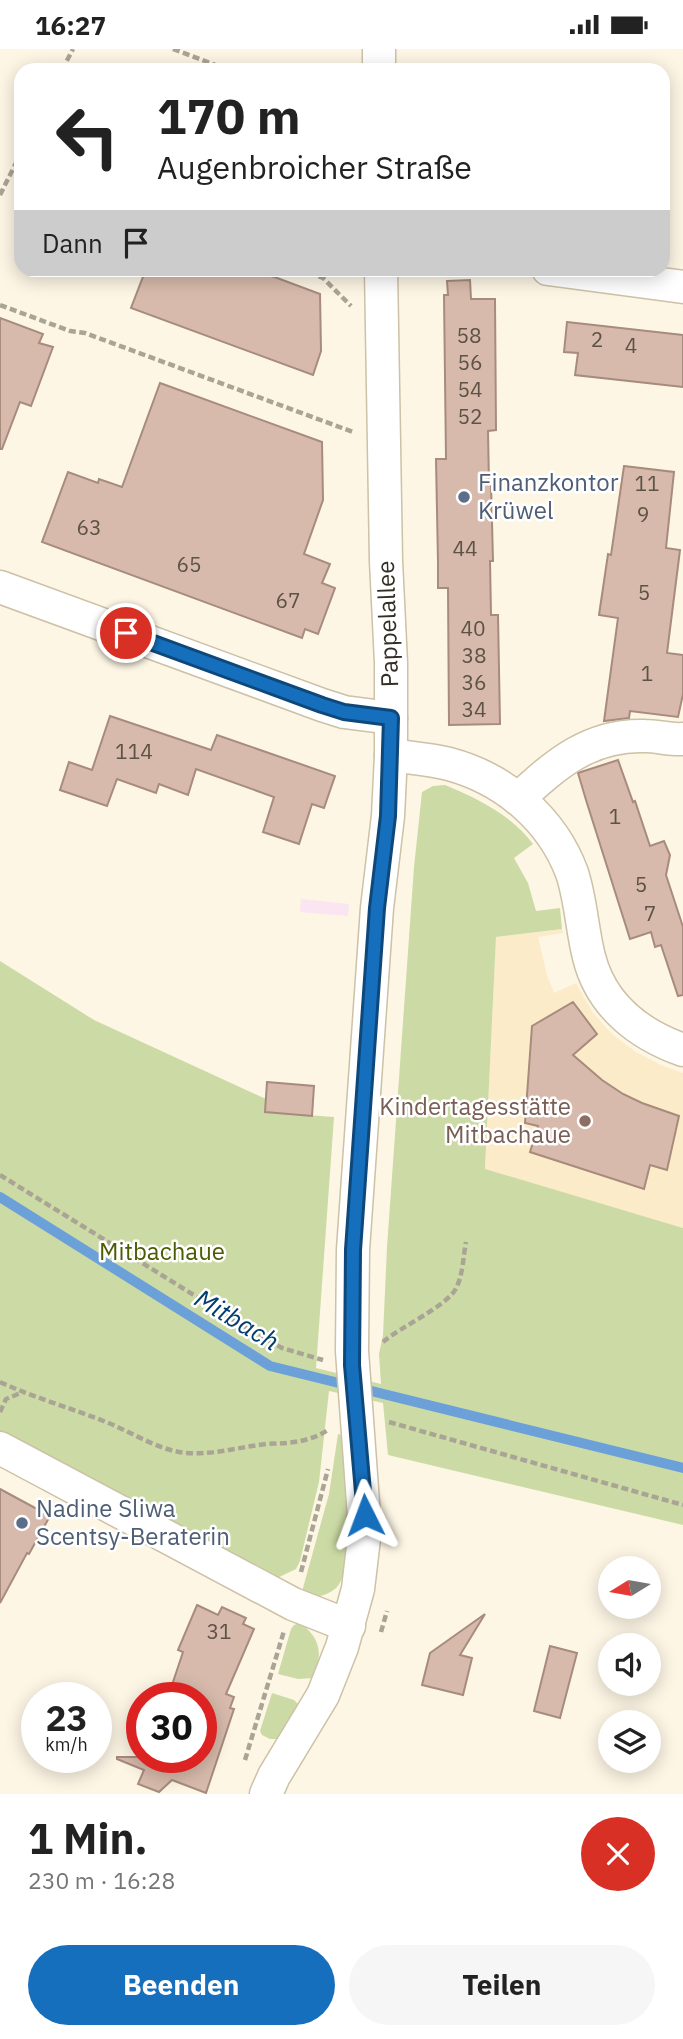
<!DOCTYPE html>
<html lang="de">
<meta charset="utf-8">
<style>
:root{--surface:#fff;--page:#f6f6f6;--text:#222;--muted:#767676;--accent:#156fbc}
body{margin:0;font-family:"IBM Plex Sans",sans-serif;background:var(--page);color:var(--text);height:100vh;display:flex;flex-direction:column;font-size:26px;white-space:nowrap}
*{box-sizing:border-box;margin:0}
p{font-size:23px;color:var(--muted)}
.icon{flex:none;width:38px;height:38px;fill:none;stroke:currentColor;stroke-width:2;stroke-linecap:round;stroke-linejoin:round}
.map{position:relative;height:1745px;overflow:hidden}
.sheet{display:flex;flex-direction:column;background:var(--surface);flex:1}
.sheet>*{flex:none}
.banner{position:absolute;left:14px;top:14px;width:656px;height:214px;border-radius:21px;box-shadow:0 4px 18px #0003;background:#fff;color:var(--text);overflow:hidden}
.needle{width:46px;rotate:259deg}
.controls{position:absolute;left:598px;top:1507px;display:grid;gap:14px}
.controls a{display:grid;place-items:center;width:63px;height:63px;border-radius:50%;background:var(--surface);box-shadow:0 4px 18px #0003;font-size:35px}
.speed{position:absolute;left:21px;top:1633px;display:flex;gap:14px;font-size:35px;font-weight:700;text-align:center}
.speed>*{display:grid;place-content:center;width:91px;height:91px;border-radius:50%;background:var(--surface);box-shadow:0 4px 18px #0003;line-height:1}
.speed small{font-size:18px;font-weight:400}
.speed .limit{border:10px solid #d22;background:#fff;color:#111}
.pin{position:absolute;display:grid;place-items:center;width:60px;height:60px;color:#fff;margin:-30px;border:4px solid #fff;border-radius:50%;box-shadow:0 2px 7px #0007}
.me{position:absolute;width:77px;margin:-38px;rotate:357deg;stroke-linejoin:round;filter:drop-shadow(0 0 5px #0008)}
.turn{display:flex;align-items:center;gap:24px;height:147px;padding:0 28px;font-size:32px}
.turn .icon{width:91px;height:91px;stroke-width:2.5}
.turn b{display:block;font-size:49px;line-height:60px}
.then{display:flex;align-items:center;height:66px;padding:0 28px;background:#0003;gap:14px;font-size:26px}
.round{display:grid;place-items:center;flex:none;width:74px;height:74px;border-radius:37px;background:var(--page)}
.head{display:flex;align-items:center;justify-content:space-between;height:119px;padding:0 28px}
h1{font-size:42px;font-weight:700;line-height:52px}
.primary-button{display:flex;gap:14px;margin-top:auto;padding:14px 28px}
.primary-button a{flex:1;height:80px;border-radius:42px;background:var(--accent);color:#fff;font-size:28px;font-weight:700;line-height:80px;text-align:center}
.primary-button a+a{background:var(--page);color:var(--text)}
.status{display:flex;justify-content:space-between;align-items:center;height:49px;padding:0 35px;background:var(--surface);direction:ltr}
.status svg{height:19px;fill:currentColor}
.map>svg:first-child{display:block}
</style>
<div class="status"><b>16:27</b><svg viewBox="0 0 49 12"><path d="M0 12V9h3v3zM5 12V6h3v6zM10 12V3h3v9zM15 12V0h3v12zM26 1h20v11H26zM47 4h2v5h-2z"/></svg></div>
<div class="map">
<svg width="683" height="1745" viewBox="0 0 683 1745">
<rect width="100%" height="100%" fill="#fdf6e5"/>
<polygon fill="#fbebc8" points="562,880 563,884 538,888 547,926 554,944 576,934 593,964 613,986 636,1003 661,1016 683,1024 683,1179 485,1121 496,888"/>
<polygon fill="#fbe5f3" points="301,850 349,855 348,867 300,863"/>
<g fill="#ccdba5">
<path d="M445 736C479 750 511 766 533 795L514 809 528 834 536 862 560 859 562 880 496 888 485 1120 683 1179V1476L388 1406 383 1354 329 1342 319 1433 300 1512 296 1520 273 1531 0 1386V912L94 971 266 1050V1063L334 1068 316 1319 381 1335 379 1305 383 1286 387 1198 414 818 422 743 433 737Z"/>
<path d="M338 1385 342 1386C346 1418 358 1514 337 1538 330 1545 320 1548 311 1548L303 1543V1539L329 1445Z"/>
<path d="M300 1574C321 1589 323 1606 313 1629L298 1630 278 1625 291 1580 294 1576Z"/>
<polygon points="272,1644 294,1651 299,1656 279,1690 270,1690 262,1686 260,1682"/>
</g>
<g fill="none" stroke-linecap="round" stroke-linejoin="round">
<polyline stroke="#6ca0d8" stroke-width="10" points="0,1148 270,1317 683,1419"/>
</g>
<g fill="#d7baab" stroke="#a78b7d" stroke-width="2">
<polygon points="146,220 253,220 320,245 321,302 313,326 131,259"/>
<polygon points="470,231 471,250 495,250 496,381 488,382 489,435 491,435 493,512 490,512 491,566 498,566 500,675 449,676 448,539 438,539 438,513 436,410 446,410 444,246 448,246 447,232"/>
<polygon points="0,269 43,285 39,294 53,298 31,357 20,353 2,400 0,400"/>
<polygon points="567,273 683,286 683,338 575,326 578,304 564,303"/>
<polygon points="160,334 322,393 323,451 304,505 330,515 322,534 335,539 318,585 305,580 302,589 42,493 68,423 98,434 99,430 122,438"/>
<polygon points="624,417 674,423 666,499 680,501 667,604 683,606 683,645 678,668 630,662 629,669 604,672 618,569 599,566 608,505 611,506"/>
<polygon points="110,667 211,701 217,686 335,727 324,759 312,755 299,795 263,783 274,748 196,720 188,746 159,735 156,744 117,730 107,757 60,741 69,713 92,721"/>
<polygon points="618,711 633,753 635,752 650,797 664,792 670,806 666,826 683,878 683,946 678,947 661,896 655,898 651,883 630,890 586,751 578,724"/>
<polygon points="573,953 597,985 573,1006 602,1031 623,1045 642,1054 679,1067 667,1121 650,1116 644,1140 530,1103 538,1077 525,1074 532,977"/>
<polygon points="267,1033 314,1037 312,1067 265,1063"/>
<polygon points="0,1440 50,1467 29,1505 27,1504 0,1554"/>
<polygon points="197,1556 218,1566 222,1558 246,1569 243,1575 254,1580 226,1645 234,1648 230,1659 234,1660 206,1744 172,1731 159,1743 138,1735 144,1721 117,1710 117,1708 201,1708 201,1648 174,1648 177,1641 171,1639 183,1603 178,1601"/>
<polygon points="485,1565 460,1606 472,1609 463,1646 422,1636 430,1604"/>
<polygon points="550,1597 577,1604 560,1669 534,1662"/>
</g>
<g fill="none" stroke-linecap="round" stroke-linejoin="round">
<g stroke="#cdc1a6" stroke-width="35">
<g id="minor">
<polyline points="379,0 379,21"/>
<polyline points="548,220 683,238"/>
<polyline points="0,538 322,656 344,663 391,669"/>
<path d="M391 706C410 709 430 710 449 715 505 730 552 770 572 824 581 851 582 881 589 908 601 956 638 985 683 1001"/>
<path d="M518 750C556 715 590 685 645 687 658 687 670 691 683 690"/>
<polyline points="0,1399 293,1555 349,1577"/>
<polyline points="266,1745 274,1727 323,1646 342,1598 358,1540 365,1481 352,1302 353,1201 377,859 388,767 391,706 391,614 386,512 381,220"/>
</g>
</g>
<g stroke="#aaa495" stroke-width="4.5" stroke-dasharray="7 3.5" stroke-linecap="butt">
<polyline points="173,0 229,21"/>
<polyline points="62,21 73,0"/>
<polyline points="0,146 21,104"/>
<polyline points="299,220 323,229 351,257"/>
<polyline points="0,256 70,282 85,284 353,383"/>
<polyline points="0,1126 252,1282 282,1299 323,1311"/>
<path d="M383 1293C399 1279 446 1257 455 1241 463 1228 463 1208 466 1193"/>
<path d="M0 1333C35 1349 71 1359 106 1373 132 1383 157 1401 186 1404 214 1406 239 1398 266 1395 289 1394 307 1394 328 1381"/>
<polyline points="0,1363 6,1350 23,1343"/>
<polyline points="389,1373 683,1456"/>
<polyline points="301,1523 328,1420"/>
<polyline points="381,1583 387,1562"/>
<polyline points="245,1711 284,1582"/>
</g>
<use href="#minor" stroke="#fff" stroke-width="32"/>
</g>
<g fill="none" stroke-linecap="round" stroke-linejoin="round">
<g stroke="#0e487a" stroke-width="18">
<polyline id="route" points="126,584 322,656 344,663 391,669 388,767 377,859 353,1201 352,1316 365,1466"/>
</g>
<use href="#route" stroke="#156fbc" stroke-width="12"/>
</g>
<g fill="#5c6f8a" stroke="#fff" stroke-width="2.5">
<circle cx="464" cy="448" r="7"/>
<circle cx="22" cy="1474" r="7"/>
</g>
<circle fill="#8d6e63" stroke="#fff" stroke-width="2.5" cx="585" cy="1072" r="7"/>
<g text-anchor="middle" stroke-width="5" stroke-linejoin="round" paint-order="stroke">
<g font-size="21" fill="#5d5246">
<text x="469" y="294">58</text>
<text x="597" y="298">2</text>
<text x="631" y="304">4</text>
<text x="470" y="321">56</text>
<text x="470" y="348">54</text>
<text x="470" y="375">52</text>
<text x="647" y="442">11</text>
<text x="643" y="473">9</text>
<text x="89" y="486">63</text>
<text x="465" y="507">44</text>
<text x="189" y="523">65</text>
<text x="644" y="551">5</text>
<text x="288" y="559">67</text>
<text x="473" y="587">40</text>
<text x="474" y="614">38</text>
<text x="647" y="632">1</text>
<text x="474" y="641">36</text>
<text x="474" y="668">34</text>
<text x="134" y="710">114</text>
<text x="615" y="775">1</text>
<text x="641" y="843">5</text>
<text x="650" y="872">7</text>
<text x="219" y="1590">31</text>
</g>
<g font-size="24" fill="#4e5e75" stroke="#fff" text-anchor="start">
<text x="478" y="442">Finanzkontor<tspan x="478" dy="28">Krüwel</tspan></text>
<text x="36" y="1468">Nadine Sliwa<tspan x="36" dy="28">Scentsy-Beraterin</tspan></text>
</g>
<g font-size="24" fill="#342f24" stroke="#fff">
<text transform="translate(388 575) rotate(-92)" y="8">Pappelallee</text>
</g>
<g font-size="24" fill="#785e54" stroke="#fff" text-anchor="end">
<text x="571" y="1066">Kindertagesstätte<tspan x="571" dy="28">Mitbachaue</tspan></text>
</g>
<g font-size="24" fill="#4c5b04" stroke="#fff">
<text x="162" y="1211">Mitbachaue</text>
</g>
<g font-size="26" font-style="italic" fill="#023d70" stroke="#fff">
<text transform="translate(237 1271) rotate(31)" y="9">Mitbach</text>
</g>
</g>
</svg>
<div class="controls">
<a><svg class="needle" viewBox="-14 -14 28 28"><path d="M0-13l5 13h-10z" fill="#e53935"/><path d="M0 13l5-13h-10z" fill="#767676"/></svg></a>
<a><svg class="icon" aria-label="sound" viewBox="0 0 24 24"><path d="M4 9h4l5-4v14l-5-4H4zM17 9q2 3 0 6"/></svg></a>
<a><svg class="icon" aria-label="layers" viewBox="0 0 24 24"><path d="M12 4l9 5-9 5-9-5zM3 14l9 5 9-5"/></svg></a>
</div>
<div class="speed"><div>23<small>km/h</small></div><div class="limit">30</div></div>
<div class="pin" style="left:126px;top:584px;background:#d93025"><svg class="icon" aria-label="arrive" viewBox="0 0 24 24"><path d="M6 21V4h12l-3 4 3 4H6"/></svg></div>
<svg class="me" style="left:365px;top:1466px" viewBox="-20 -20 40 40"><path d="M0-17L14 15 0 8-14 15z" fill="#156fbc" stroke="#fff" stroke-width="4"/></svg>
<div class="banner">
<div class="turn"><svg class="icon" aria-label="left" viewBox="0 0 24 24"><path d="M17 20v-9H6M10 6l-5 5 5 5"/></svg><div><b>170 m</b>Augenbroicher Straße</div></div>
<div class="then">Dann<svg class="icon" aria-label="arrive" viewBox="0 0 24 24"><path d="M6 21V4h12l-3 4 3 4H6"/></svg></div>
</div>
</div>
<section class="sheet">
<div class="head"><div><h1>1 Min.</h1><p>230 m · 16:28</p></div><a class="round" style="background:#d93025;color:#fff"><svg class="icon" aria-label="close" viewBox="0 0 24 24"><path d="M6 6l12 12M18 6L6 18"/></svg></a></div>
<div class="primary-button"><a>Beenden</a><a>Teilen</a></div>
</section>
